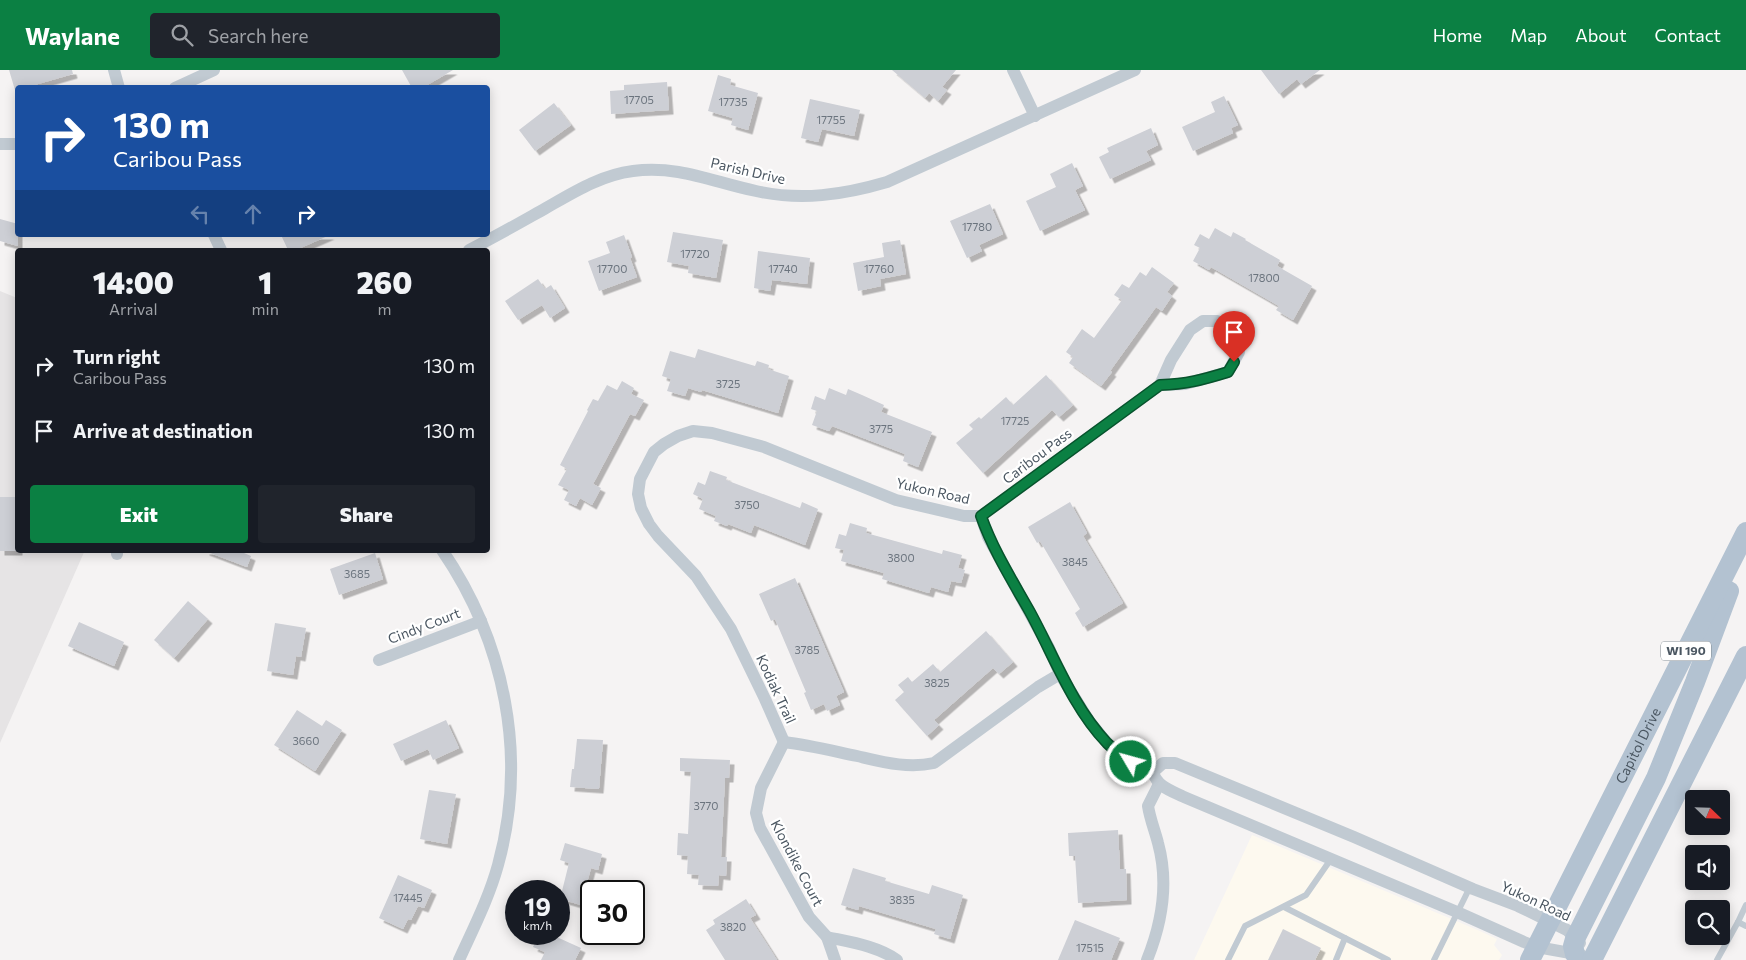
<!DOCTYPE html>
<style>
:root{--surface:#171b24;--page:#20242c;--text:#f1f3f6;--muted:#9ea1a6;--accent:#0b8043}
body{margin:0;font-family:Commissioner,sans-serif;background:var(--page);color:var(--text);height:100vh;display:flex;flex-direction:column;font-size:19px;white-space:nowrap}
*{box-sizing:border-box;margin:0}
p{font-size:16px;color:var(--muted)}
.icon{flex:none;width:28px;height:28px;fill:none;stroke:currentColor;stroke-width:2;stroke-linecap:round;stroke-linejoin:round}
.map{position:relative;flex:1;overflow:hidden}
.details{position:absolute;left:15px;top:178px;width:475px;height:305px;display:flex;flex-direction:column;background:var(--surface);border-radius:5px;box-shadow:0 2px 12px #0003}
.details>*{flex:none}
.guide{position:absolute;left:15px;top:15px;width:475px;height:152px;border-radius:5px;box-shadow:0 2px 12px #0003;background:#1a4fa0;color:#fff;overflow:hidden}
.needle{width:32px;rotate:113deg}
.controls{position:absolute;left:1685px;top:720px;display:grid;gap:10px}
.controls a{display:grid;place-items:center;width:45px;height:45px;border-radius:5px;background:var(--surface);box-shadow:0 2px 12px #0003;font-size:25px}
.speed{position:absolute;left:505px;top:810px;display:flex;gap:10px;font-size:25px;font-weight:700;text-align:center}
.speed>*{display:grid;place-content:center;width:65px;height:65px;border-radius:50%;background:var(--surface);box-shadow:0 2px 12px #0003;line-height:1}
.speed small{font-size:12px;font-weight:400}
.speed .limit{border:2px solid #111;border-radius:8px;background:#fff;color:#111}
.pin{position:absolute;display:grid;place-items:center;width:42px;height:42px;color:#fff;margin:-51px -21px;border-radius:50% 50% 50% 0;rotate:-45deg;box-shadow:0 0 5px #0007}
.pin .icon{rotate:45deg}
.me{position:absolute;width:55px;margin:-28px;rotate:307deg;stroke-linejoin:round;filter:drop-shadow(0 0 4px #0008)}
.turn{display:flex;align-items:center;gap:18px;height:105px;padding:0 15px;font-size:22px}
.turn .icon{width:65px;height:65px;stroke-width:2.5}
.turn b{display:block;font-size:35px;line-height:42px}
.lanes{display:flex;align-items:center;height:48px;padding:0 15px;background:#0003;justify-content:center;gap:25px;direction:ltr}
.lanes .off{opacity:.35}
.eta{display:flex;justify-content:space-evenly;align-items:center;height:85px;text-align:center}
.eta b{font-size:30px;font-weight:800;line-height:35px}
.cta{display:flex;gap:10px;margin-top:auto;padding:10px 15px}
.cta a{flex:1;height:58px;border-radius:5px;background:var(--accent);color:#fff;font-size:20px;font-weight:800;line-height:58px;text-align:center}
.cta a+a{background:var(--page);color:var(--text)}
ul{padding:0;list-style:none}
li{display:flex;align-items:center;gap:15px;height:65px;padding:0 15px}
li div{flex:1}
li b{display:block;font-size:19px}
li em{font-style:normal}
header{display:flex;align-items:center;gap:30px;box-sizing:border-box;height:70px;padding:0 25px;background:var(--accent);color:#fff}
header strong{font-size:24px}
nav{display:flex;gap:28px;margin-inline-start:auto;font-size:18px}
.search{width:350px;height:45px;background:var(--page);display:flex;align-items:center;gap:12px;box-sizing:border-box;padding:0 18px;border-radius:5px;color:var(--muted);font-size:19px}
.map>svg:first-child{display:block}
</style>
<header>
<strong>Waylane</strong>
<div class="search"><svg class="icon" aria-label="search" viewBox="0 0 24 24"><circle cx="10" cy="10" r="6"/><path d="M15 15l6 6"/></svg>Search here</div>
<nav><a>Home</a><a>Map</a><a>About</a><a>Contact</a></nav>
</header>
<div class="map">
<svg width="1746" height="890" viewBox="0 0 1746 890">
<defs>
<filter id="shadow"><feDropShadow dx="4.5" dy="4.5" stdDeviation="0" flood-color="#0004"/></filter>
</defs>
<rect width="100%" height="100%" fill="#f5f3f3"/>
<polygon fill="#fdf9ef" points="1252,765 1480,861 1497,869 1494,875 1502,885 1499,890 1194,890"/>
<polygon fill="#e6e4e5" points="0,221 17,228 18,480 85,480 0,673"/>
<g fill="#cdcfd5" filter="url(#shadow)">
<polygon points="9,0 72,0 73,4 24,18 18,18 18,19 15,20"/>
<polygon points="402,0 453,0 422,18 412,18"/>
<polygon points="892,0 956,0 942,17 947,20 938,31 929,23 925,28"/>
<polygon points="1261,0 1320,0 1301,14 1297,9 1279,24"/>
<polygon points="718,5 731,9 730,15 758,23 748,60 731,55 733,48 708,41"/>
<polygon points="667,12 669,40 611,44 610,21 624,20 624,15"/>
<polygon points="1224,26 1238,55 1231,58 1233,63 1193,81 1182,57 1215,42 1211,32"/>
<polygon points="810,29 860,40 854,66 822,59 818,72 801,68"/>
<polygon points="554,33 571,55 535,81 519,60"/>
<polygon points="1151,58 1158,75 1146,81 1151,90 1110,109 1099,87 1109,82 1107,78"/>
<polygon points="1072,93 1083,116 1075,120 1085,140 1040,161 1026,131 1056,117 1050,104"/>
<polygon points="990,134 1003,164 979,175 982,181 967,188 950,151"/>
<polygon points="0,149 18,154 18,176 0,171"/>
<polygon points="1215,158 1231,167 1233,162 1246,169 1245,170 1280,190 1277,196 1312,216 1293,250 1276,240 1279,236 1211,197 1209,200 1193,191 1200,178 1194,175 1200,164 1209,169"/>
<polygon points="673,162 723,170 716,208 688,203 689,196 667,192"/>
<polygon points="281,165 330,165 296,180 288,180"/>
<polygon points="624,165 632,187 630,188 637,207 599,221 588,191 610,183 606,172"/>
<polygon points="900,170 906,204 880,209 881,216 858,221 853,193 884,187 882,173"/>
<polygon points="758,181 810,188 807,214 772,210 770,221 754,218"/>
<polygon points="1152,197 1174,213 1167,222 1172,226 1162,241 1156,237 1110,301 1112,302 1101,316 1069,293 1073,287 1066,282 1082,259 1094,268 1122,230 1114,225 1122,214 1129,218 1140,202 1146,206"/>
<polygon points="538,209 545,219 551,215 565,238 550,248 542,235 518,250 505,231"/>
<polygon points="698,279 755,296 757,291 769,295 768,299 789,306 778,343 702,320 701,322 688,318 685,326 667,321 671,309 662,306 670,281 695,288"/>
<polygon points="1046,305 1073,335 1059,347 1052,340 983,403 956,373 973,359 969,355 979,347 981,349 1006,327 1013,335"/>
<polygon points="622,311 634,318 631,324 644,330 635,346 630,344 593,414 601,418 592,435 580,428 576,436 564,430 569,420 558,415 567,399 560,395 588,341 587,340 593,329 598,331 607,315 617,320"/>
<polygon points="829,318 846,325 848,319 862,325 884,335 881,342 932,362 918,397 903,391 905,384 832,356 829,361 812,355 817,341 811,339 815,326 825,330"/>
<polygon points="710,401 727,407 726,410 800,438 802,432 818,439 805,475 754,455 751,463 728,454 727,456 714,451 716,446 699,439 703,429 693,424 698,412 705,415"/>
<rect x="0" y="427" width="18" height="54"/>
<polygon points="1070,432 1087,463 1083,466 1123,533 1083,557 1075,543 1080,539 1040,471 1037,473 1028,457"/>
<polygon points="850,453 867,458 866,463 942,484 943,480 962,485 958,498 965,500 961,513 951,511 948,522 931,517 929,523 882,509 884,503 841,491 844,480 835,478 839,464 846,466"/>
<polygon points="205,480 237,480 251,486 247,497 205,481"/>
<polygon points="375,483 383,509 339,525 330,499"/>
<polygon points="795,508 844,622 836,626 840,635 827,641 824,634 811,640 804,623 806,622 775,549 771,551 759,524"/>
<polygon points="188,531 208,549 174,588 154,570"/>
<polygon points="79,552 124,572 114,596 68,576"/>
<polygon points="275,553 306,558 301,587 296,586 293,605 267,601"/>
<polygon points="986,561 1013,592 999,604 993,598 934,650 939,655 927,666 895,630 904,622 898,615 908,607 912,612 933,594 940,602"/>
<polygon points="297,640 322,656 326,650 342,660 315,701 274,675"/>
<polygon points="446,650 459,678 433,690 428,679 401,691 393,674"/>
<polygon points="577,669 603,670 599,719 570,717 572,699 574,699"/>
<polygon points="680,688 730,690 729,708 725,708 721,787 727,787 726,806 719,805 718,816 698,815 699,805 687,804 688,786 677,785 678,763 688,764 691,702 680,701"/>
<polygon points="429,720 456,724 447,774 420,769"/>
<polygon points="1118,760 1120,799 1126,799 1127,830 1078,833 1075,786 1069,786 1068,763"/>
<polygon points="565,773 602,784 598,800 591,798 581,835 560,829 569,793 560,790"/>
<polygon points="853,798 886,808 885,811 929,824 932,815 963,825 950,869 934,864 936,859 859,836 858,840 841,835"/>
<polygon points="398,805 432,820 424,838 418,836 411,850 408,849 403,859 379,848"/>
<polygon points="746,829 756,845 750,848 777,890 725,890 706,860 715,854 713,850"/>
<polygon points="1075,850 1120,868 1111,890 1058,890"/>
<polygon points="1283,859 1321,878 1315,890 1268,890"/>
<polygon points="539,864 550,864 581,878 575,890 541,890 545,882 533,877"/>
</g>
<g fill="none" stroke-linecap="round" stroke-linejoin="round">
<g stroke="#c1cad2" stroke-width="6">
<polyline points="1284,837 1388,890"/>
<polyline points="1738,852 1746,835"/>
<polyline points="1228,890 1245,856 1306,825 1331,789"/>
<polyline points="1336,890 1345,868"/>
<polyline points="1434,890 1470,817"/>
<polyline points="1717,890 1738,852 1746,856"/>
</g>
<g stroke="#c1cad2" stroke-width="12">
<polyline points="114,0 119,18"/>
<polyline points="1013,0 1035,46"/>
<polyline points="175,18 214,0"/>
<polyline points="0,74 18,74"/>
<polyline points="214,165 221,180"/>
<path d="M469 180C495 167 521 152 546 138 574 122 601 105 633 101 678 95 713 112 756 121 801 131 843 125 887 112L1135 0"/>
<polygon points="1203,251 1217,251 1236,262 1239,282 1228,302 1185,314 1160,315 1171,290 1190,260"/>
<polyline points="981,446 988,467 1049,578 1060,604 1089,651 1108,674 1131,692 1153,702"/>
<polyline points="981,446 1160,315"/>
<path d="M442 480C505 572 528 686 498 795 489 828 473 859 459 890"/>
<polyline points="117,484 117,480"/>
<polyline points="379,590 481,551"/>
<polyline points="784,672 765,629 731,559 696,506 658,466 649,454 641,438 638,424 640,409 654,382 664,374 678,366 693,361 712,363 764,377 896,430 964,446 981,446"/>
<path d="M784 672C809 675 833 681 857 686 883 692 908 699 934 693L1038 617 1060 604"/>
<polyline points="784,672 761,718 756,743 760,758 809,847 827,867"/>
<path d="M1153 702C1157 717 1172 721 1184 727L1457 842 1524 872 1537 877 1581 885"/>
<polyline points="1153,702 1163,693 1175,693 1354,767 1473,819 1518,836 1567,860 1580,873"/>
<path d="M835 890 827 867C850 872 878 876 897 890"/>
<path d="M1147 890C1162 853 1169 813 1158 773 1155 761 1150 749 1148 736L1159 714"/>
</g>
<g stroke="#b3c2d1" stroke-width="20">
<polyline points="1575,884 1573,876 1575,869 1656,708 1695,612 1729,521"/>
<path id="s1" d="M1530 890 1746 462"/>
<polyline points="1592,890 1746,586"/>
</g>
</g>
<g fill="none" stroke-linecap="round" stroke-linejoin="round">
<g stroke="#07532c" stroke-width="12">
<path id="route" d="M1131 692C1124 686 1114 680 1107 673 1072 636 1054 586 1030 542 1012 510 993 480 981 446L1160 315C1187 314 1202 310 1228 302L1234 292"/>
</g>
<use href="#route" stroke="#0b8043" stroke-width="9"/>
</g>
<g text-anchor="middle" stroke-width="4.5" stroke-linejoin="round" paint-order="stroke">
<g font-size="11" fill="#6b747e">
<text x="639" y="34">17705</text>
<text x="733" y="36">17735</text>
<text x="831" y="54">17755</text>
<text x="977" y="161">17780</text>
<text x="695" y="188">17720</text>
<text x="612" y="203">17700</text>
<text x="783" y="203">17740</text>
<text x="879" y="203">17760</text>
<text x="1264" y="212">17800</text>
<text x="728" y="318">3725</text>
<text x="1015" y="355">17725</text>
<text x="881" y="363">3775</text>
<text x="747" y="439">3750</text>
<text x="901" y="492">3800</text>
<text x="1075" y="496">3845</text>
<text x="357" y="508">3685</text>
<text x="807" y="584">3785</text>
<text x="937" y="617">3825</text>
<text x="306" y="675">3660</text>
<text x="706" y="740">3770</text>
<text x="408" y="832">17445</text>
<text x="902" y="834">3835</text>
<text x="733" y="861">3820</text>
<text x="1090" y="882">17515</text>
</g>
<rect fill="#fff" stroke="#808990" stroke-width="1" x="1661" y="571.5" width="50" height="19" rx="4"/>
<g font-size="12" font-weight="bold" fill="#4a5661">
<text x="1686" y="585">WI 190</text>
</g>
<g font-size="14" fill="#4a5661" stroke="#fff">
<text transform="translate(748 101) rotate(13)" y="5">Parish Drive</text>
<text transform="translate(1037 386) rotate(-37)" y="5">Caribou Pass</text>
<text transform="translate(933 421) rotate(13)" y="5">Yukon Road</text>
<text transform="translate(424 556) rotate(-21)" y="5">Cindy Court</text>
<text transform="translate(776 619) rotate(65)" y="5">Kodiak Trail</text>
<text dy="5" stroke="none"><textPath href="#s1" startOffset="240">Capitol Drive</textPath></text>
<text transform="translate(797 793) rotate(62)" y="5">Klondike Court</text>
<text transform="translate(1536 831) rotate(25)" y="5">Yukon Road</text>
</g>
</g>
</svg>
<div class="controls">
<a><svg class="needle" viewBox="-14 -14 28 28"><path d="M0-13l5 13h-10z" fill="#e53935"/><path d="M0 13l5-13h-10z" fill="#9ea1a6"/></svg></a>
<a><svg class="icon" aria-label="sound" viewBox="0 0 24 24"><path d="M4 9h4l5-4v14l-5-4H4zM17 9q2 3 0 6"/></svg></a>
<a><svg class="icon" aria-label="search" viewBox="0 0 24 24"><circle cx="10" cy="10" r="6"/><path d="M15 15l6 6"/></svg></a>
</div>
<div class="speed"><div>19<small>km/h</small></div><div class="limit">30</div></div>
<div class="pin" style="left:1234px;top:292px;background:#d93025"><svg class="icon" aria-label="arrive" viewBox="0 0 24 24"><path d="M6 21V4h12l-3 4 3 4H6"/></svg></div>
<svg class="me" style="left:1131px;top:692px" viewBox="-20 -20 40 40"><circle r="17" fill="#0b8043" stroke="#fff" stroke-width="3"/><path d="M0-11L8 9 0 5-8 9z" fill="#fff"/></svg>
<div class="guide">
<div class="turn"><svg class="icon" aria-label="right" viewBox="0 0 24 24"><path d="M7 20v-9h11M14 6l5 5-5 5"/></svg><div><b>130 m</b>Caribou Pass</div></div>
<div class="lanes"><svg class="icon off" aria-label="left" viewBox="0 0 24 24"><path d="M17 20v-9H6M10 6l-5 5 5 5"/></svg><svg class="icon off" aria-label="ahead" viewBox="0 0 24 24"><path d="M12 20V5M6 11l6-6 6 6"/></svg><svg class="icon" aria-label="right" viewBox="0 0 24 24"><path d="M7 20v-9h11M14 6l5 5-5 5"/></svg></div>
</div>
<section class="details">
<div class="eta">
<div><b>14:00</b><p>Arrival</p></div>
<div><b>1</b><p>min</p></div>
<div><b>260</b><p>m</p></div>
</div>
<ul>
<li><svg class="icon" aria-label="right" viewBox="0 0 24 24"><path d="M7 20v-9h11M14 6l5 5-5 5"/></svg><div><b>Turn right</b><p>Caribou Pass</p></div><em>130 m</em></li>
<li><svg class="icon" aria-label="arrive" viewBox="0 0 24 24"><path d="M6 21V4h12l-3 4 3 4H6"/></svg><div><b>Arrive at destination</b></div><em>130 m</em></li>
</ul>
<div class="cta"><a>Exit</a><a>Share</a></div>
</section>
</div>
